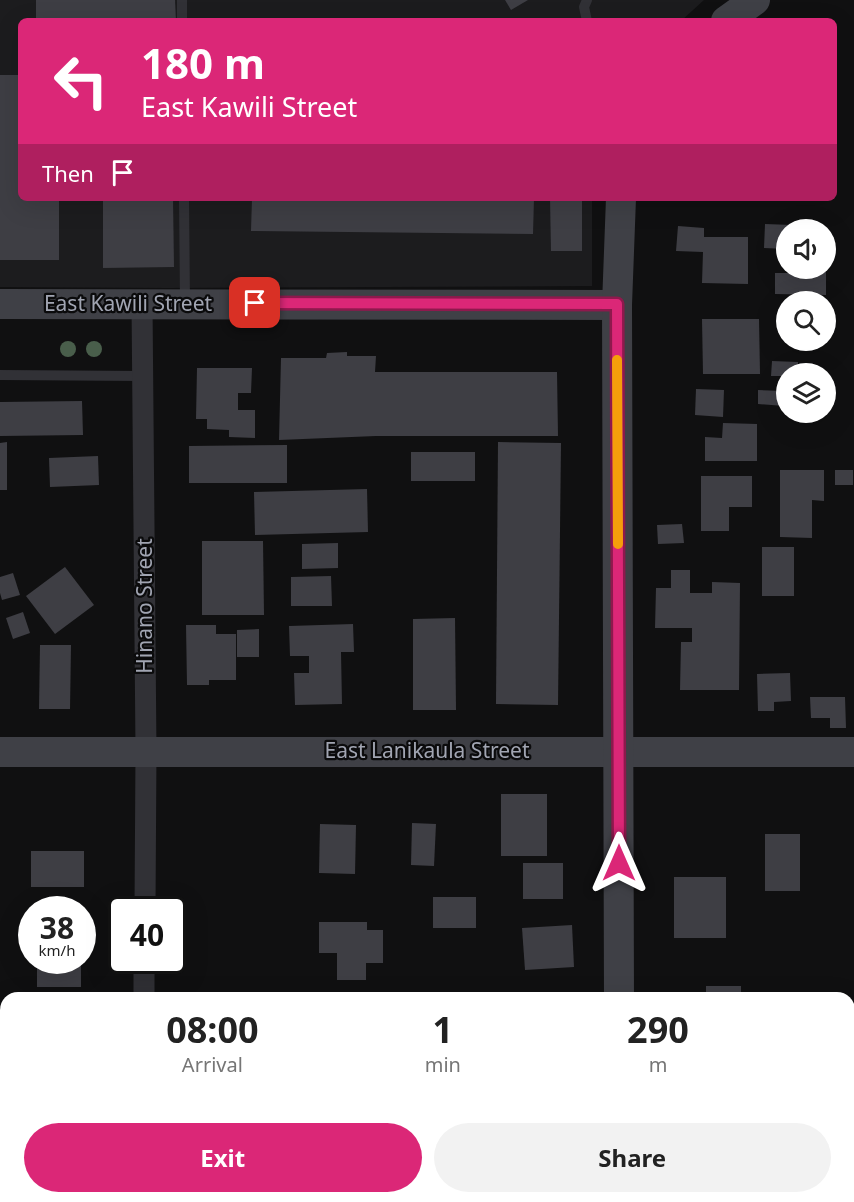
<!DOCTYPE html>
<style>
:root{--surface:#fff;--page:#f2f2f2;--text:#222;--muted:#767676;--accent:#db2777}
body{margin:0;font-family:"Noto Sans",sans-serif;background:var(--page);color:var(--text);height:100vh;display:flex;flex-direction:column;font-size:22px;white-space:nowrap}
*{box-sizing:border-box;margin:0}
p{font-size:20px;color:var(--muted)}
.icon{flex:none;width:33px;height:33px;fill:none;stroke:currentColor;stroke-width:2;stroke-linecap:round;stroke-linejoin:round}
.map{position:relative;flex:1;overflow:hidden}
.sheet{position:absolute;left:0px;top:992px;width:855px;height:212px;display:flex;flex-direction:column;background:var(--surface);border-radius:18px 18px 0 0;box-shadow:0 6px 24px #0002}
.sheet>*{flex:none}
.banner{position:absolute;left:18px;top:18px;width:819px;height:183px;border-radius:9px;box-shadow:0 6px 24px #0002;background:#db2777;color:#fff;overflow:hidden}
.fabs{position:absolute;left:776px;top:219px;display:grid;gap:12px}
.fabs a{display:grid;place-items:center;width:60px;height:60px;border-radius:50%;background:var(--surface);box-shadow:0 6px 24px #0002;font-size:30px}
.speed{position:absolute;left:18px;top:896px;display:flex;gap:12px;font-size:30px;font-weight:700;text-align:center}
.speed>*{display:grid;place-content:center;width:78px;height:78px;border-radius:50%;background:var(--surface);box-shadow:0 6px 24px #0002;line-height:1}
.speed small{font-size:15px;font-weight:400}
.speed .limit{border:3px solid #111;border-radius:9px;background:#fff;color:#111}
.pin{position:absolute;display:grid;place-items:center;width:51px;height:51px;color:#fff;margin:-26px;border-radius:12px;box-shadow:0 3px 9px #0006}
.me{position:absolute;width:66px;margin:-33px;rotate:0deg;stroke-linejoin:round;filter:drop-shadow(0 0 4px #0008)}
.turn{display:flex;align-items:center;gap:21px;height:126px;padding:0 24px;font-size:27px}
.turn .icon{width:78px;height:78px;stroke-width:2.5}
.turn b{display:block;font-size:42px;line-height:51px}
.then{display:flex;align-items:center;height:57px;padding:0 24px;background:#0003;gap:12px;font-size:22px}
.eta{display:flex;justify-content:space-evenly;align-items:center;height:102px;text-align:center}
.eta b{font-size:36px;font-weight:700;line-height:42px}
.button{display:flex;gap:12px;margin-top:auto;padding:12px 24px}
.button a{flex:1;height:69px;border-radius:36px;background:var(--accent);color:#fff;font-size:24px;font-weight:700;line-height:69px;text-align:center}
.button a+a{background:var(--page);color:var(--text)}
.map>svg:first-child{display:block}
</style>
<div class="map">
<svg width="854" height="1202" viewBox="0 0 854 1202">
<rect width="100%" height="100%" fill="#101011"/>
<polygon fill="#1c1c1e" points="0,0 704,0 681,21 21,21 21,198 592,198 592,286 168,288 0,287"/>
<g fill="#3e3e44">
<polygon points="36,0 175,0 176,21 36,21"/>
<polygon points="505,0 528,0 511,10"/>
<polygon points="0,75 21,75 21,198 59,198 59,260 0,260"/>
<polygon points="103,198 173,198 174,267 103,268"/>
<polygon points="252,198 534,198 533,234 251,231"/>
<polygon points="550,198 582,198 582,251 551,251"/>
<polygon points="765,224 792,225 792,230 786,230 786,249 764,248"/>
<polygon points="678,226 704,228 704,237 748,237 748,284 702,283 703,252 676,251"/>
<polygon points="797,226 826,227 826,230 797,230"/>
<polygon points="797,268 826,268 826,295 775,294 775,273 797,273"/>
<polygon points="702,319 759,319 760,374 703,374"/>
<polygon points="347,352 347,356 376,356 375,372 557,372 558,436 376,436 279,440 281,358 326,358 327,353"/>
<polygon points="772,361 798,362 798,374 786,374 786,376 771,376"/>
<polygon points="197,368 252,368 251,393 238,393 238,410 255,410 255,438 229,437 229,430 207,429 207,419 196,419"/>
<polygon points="696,389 724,390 723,417 695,415"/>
<polygon points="758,390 784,391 784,406 758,404"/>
<polygon points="82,401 83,435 0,436 0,402"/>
<polygon points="723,423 757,424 757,461 705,461 705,437 722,438"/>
<polygon points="7,442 7,490 0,490 0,443"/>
<polygon points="498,442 561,443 558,705 496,704"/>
<polygon points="287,445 287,483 189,483 189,446"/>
<rect x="411" y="452" width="64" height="29"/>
<polygon points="98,456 99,485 50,487 49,458"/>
<polygon points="780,470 824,470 824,501 812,500 812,538 780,537"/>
<rect x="835" y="470" width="18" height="15"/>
<polygon points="701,476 752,476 752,507 729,507 729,531 701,531"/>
<polygon points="367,489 368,532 255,535 254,492"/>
<polygon points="682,524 684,543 658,544 657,525"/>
<polygon points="202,541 263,541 264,615 202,615"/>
<polygon points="338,543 338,568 302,569 302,544"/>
<rect x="762" y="547" width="32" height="49"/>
<polygon points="65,567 94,605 55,634 26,596"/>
<polygon points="671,570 690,570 690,593 712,593 712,582 740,583 739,690 680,690 681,642 692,642 692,628 655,628 656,588 671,588"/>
<polygon points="13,573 20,595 2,600 0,593 0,577"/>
<polygon points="331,576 332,606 291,606 291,577"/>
<polygon points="23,612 30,633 13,639 6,618"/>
<polygon points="455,618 456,710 413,710 413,619"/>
<polygon points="353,624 354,652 341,652 342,704 295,705 294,673 309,673 309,656 290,656 289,626"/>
<polygon points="186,625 216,625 216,634 236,634 236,680 209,680 209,685 187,685"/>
<polygon points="259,629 259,657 237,657 237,630"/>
<polygon points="40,645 71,645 70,709 39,709"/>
<polygon points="790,673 791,701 774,702 774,711 758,711 757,674"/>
<polygon points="810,697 845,697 846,728 830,728 830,718 811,718"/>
<rect x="501" y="794" width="46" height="62"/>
<polygon points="412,823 436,824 434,866 411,865"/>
<polygon points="320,824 356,825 355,874 319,873"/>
<rect x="765" y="834" width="35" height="57"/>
<rect x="31" y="851" width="53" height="36"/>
<rect x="523" y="863" width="40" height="36"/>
<rect x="674" y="877" width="52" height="61"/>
<rect x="433" y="897" width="43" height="31"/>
<polygon points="319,922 367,922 367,930 383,930 383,963 366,963 366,980 337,980 337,953 319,953"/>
<polygon points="572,925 574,967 525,970 522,928"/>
<rect x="37" y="960" width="44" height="27"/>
<rect x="706" y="986" width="35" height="12"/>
<rect x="293" y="994" width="30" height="4"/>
<rect x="0" y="1016" width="6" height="64"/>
<polygon points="854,1070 854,1150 849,1150 849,1071"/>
<rect x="729" y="1197" width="21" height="5"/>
</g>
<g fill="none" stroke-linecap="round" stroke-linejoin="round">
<g stroke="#313136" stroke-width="10">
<polyline points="182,0 182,21"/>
<polyline points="587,0 584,7 587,21"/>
<polyline points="184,198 185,303"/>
<polyline points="0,375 143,376"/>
</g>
<g stroke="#313136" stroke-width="21">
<polyline points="142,303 146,751 145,909"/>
<polyline points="144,998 144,960"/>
<polyline points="143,1202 143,1197"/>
</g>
<g stroke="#3f4046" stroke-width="30">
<polyline points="726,21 755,0"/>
<polyline points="0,304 617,305"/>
<polyline points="0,752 854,752"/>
<polyline points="619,998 617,305 621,198"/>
<polyline points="621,1197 621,1202"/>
</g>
</g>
<g fill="#495e4b">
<circle cx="68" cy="349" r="8"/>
<circle cx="94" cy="349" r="8"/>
</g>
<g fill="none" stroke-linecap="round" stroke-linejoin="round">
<g stroke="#8e194d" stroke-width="15">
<polyline id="route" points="255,303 617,304 619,863"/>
</g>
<use href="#route" stroke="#db2777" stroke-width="10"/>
<polyline stroke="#f59e0b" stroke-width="10" points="617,360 618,544"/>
</g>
<g text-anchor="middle" stroke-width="4.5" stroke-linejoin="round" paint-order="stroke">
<g font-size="21" fill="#a1a5b2" stroke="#0b0b0c">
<text x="128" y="311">East Kawili Street</text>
<text transform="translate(145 606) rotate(-90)" y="7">Hinano Street</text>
<text x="427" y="758">East Lanikaula Street</text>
</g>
</g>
</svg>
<div class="fabs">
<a><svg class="icon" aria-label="sound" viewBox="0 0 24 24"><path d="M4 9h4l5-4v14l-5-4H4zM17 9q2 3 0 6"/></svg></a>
<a><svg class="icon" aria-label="search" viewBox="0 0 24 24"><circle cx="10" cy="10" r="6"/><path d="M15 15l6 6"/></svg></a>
<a><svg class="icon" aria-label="layers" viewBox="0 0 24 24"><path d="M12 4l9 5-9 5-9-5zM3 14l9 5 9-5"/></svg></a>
</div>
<div class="speed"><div>38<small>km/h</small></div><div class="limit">40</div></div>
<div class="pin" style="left:255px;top:303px;background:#d93025"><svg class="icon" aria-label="arrive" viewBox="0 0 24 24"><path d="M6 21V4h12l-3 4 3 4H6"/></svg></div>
<svg class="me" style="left:619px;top:863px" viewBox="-20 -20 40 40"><path d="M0-17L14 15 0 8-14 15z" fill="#db2777" stroke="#fff" stroke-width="4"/></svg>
<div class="banner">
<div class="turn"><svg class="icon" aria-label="left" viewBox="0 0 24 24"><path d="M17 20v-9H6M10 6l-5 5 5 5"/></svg><div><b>180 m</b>East Kawili Street</div></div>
<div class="then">Then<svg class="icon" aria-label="arrive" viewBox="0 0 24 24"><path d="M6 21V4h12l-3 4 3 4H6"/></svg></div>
</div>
<section class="sheet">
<div class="eta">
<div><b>08:00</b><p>Arrival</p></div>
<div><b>1</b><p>min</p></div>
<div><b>290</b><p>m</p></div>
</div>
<div class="button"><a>Exit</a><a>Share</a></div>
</section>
</div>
